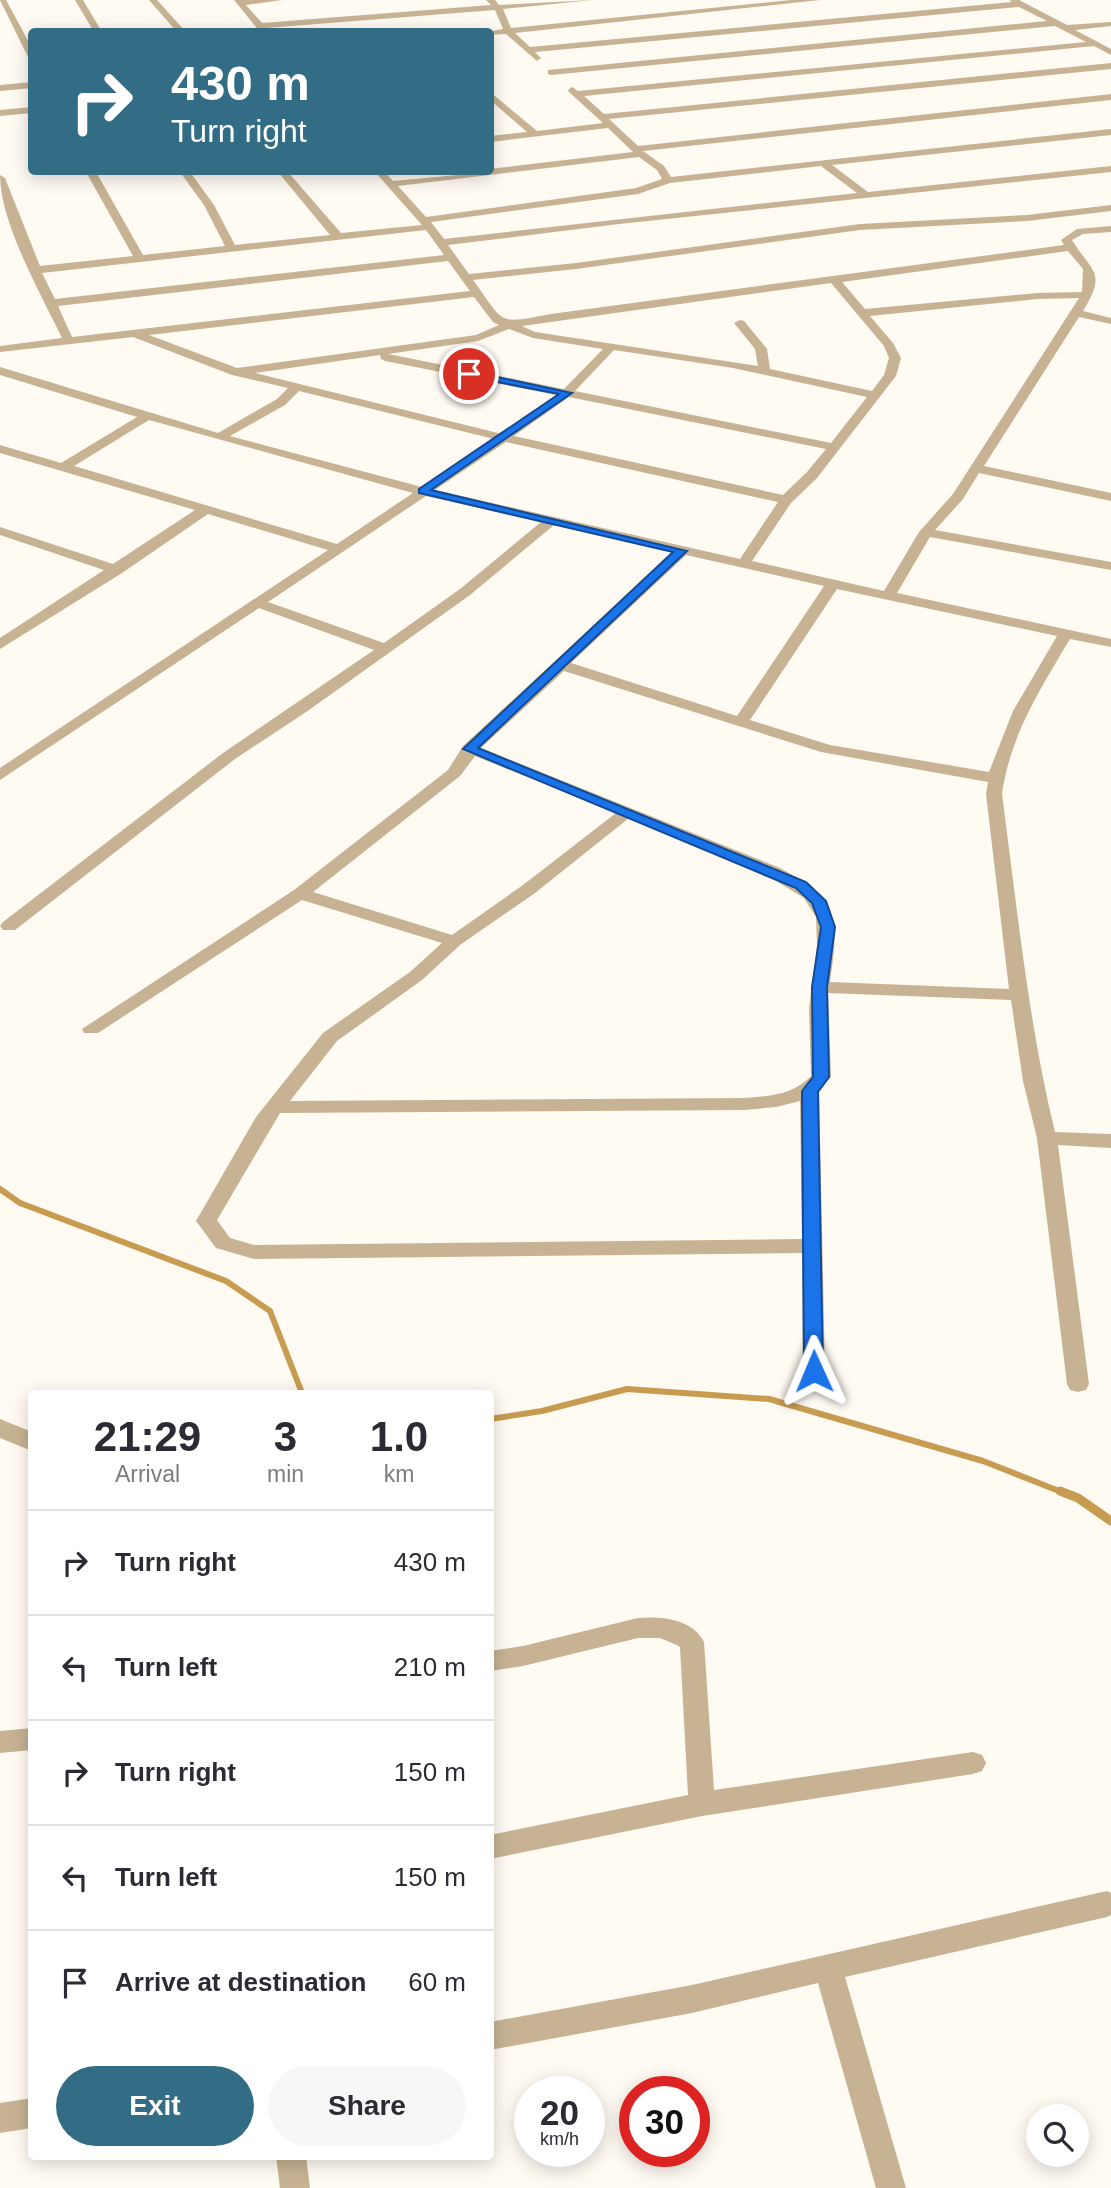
<!DOCTYPE html>
<style>
:root{--surface:#fff;--page:#f7f7f7;--text:#2b2b33;--muted:#7c7c81;--line:#e1e1e2;--accent:#326c85}
body{margin:0;font-family:Arial,sans-serif;background:var(--page);color:var(--text);height:100vh;display:flex;flex-direction:column;font-size:26px;white-space:nowrap}
*{box-sizing:border-box;margin:0}
p{font-size:23px;color:var(--muted)}
.icon{flex:none;width:38px;height:38px;fill:none;stroke:currentColor;stroke-width:2;stroke-linecap:round;stroke-linejoin:round}
.map{position:relative;flex:1;overflow:hidden}
.drawer{position:absolute;left:28px;top:1390px;width:466px;height:770px;display:flex;flex-direction:column;background:var(--surface);border-radius:7px;box-shadow:0 4px 18px #0003}
.drawer>*{flex:none}
.hud{position:absolute;left:28px;top:28px;width:466px;height:147px;border-radius:7px;box-shadow:0 4px 18px #0003;background:#326c85;color:#fff;overflow:hidden}
.tools{position:absolute;left:1026px;top:2104px;display:grid;gap:14px}
.tools a{display:grid;place-items:center;width:63px;height:63px;border-radius:50%;background:var(--surface);box-shadow:0 4px 18px #0003;font-size:35px}
.speed{position:absolute;left:514px;top:2076px;display:flex;gap:14px;font-size:35px;font-weight:700;text-align:center}
.speed>*{display:grid;place-content:center;width:91px;height:91px;border-radius:50%;background:var(--surface);box-shadow:0 4px 18px #0003;line-height:1}
.speed small{font-size:18px;font-weight:400}
.speed .limit{border:10px solid #d22;background:#fff;color:#111}
.pin{position:absolute;display:grid;place-items:center;width:60px;height:60px;color:#fff;margin:-30px;border:4px solid #fff;border-radius:50%;box-shadow:0 2px 7px #0007}
.me{position:absolute;width:77px;margin:-38px;rotate:359deg;stroke-linejoin:round;filter:drop-shadow(0 0 5px #0008)}
.turn{display:flex;align-items:center;gap:24px;height:147px;padding:0 28px;font-size:32px}
.turn .icon{width:91px;height:91px;stroke-width:2.5}
.turn b{display:block;font-size:49px;line-height:60px}
.eta{display:flex;justify-content:space-evenly;align-items:center;height:119px;text-align:center}
.eta b{font-size:42px;font-weight:700;line-height:49px}
.primary-button{display:flex;gap:14px;margin-top:auto;padding:14px 28px}
.primary-button a{flex:1;height:80px;border-radius:42px;background:var(--accent);color:#fff;font-size:28px;font-weight:700;line-height:80px;text-align:center}
.primary-button a+a{background:var(--page);color:var(--text)}
ul{padding:0;list-style:none}
li{display:flex;align-items:center;gap:21px;height:105px;padding:0 28px;border-top:2px solid var(--line)}
li div{flex:1}
li b{display:block;font-size:26px}
li em{font-style:normal}
.map>svg:first-child{display:block}
</style>
<div class="map">
<svg width="1111" height="2188" viewBox="0 0 1111 2188">
<rect width="100%" height="100%" fill="#fffaf2"/>
<g fill="none" stroke-linecap="round" stroke-linejoin="round">
<g stroke="#c79c50" stroke-width="6">
<polyline points="0,1189 20,1203 226,1281 270,1311 302,1393"/>
<polyline points="490,1419 542,1411 627,1389 769,1399 983,1461 1064,1493"/>
</g>
<polyline stroke="#c79c50" stroke-width="9" points="1060,1491 1078,1498 1111,1521"/>
<g fill="#c7b394" fill-rule="evenodd">
<polygon points="0,0 6,0 32,48 32,59 28,57"/>
<polygon points="75,0 83,0 102,32 94,32"/>
<polygon points="149,0 157,0 186,32 177,32"/>
<path d="M234 0H282L246 5 262 23 491 5 486 0H495L499 5 593 0 503 9 511 28 792 0H820L515 33 530 47 1012 2 1009 0H1019L1067 25 1111 22V26L1075 30 1111 49V55L1094 46 584 96 604 114 1111 63V69L609 119 638 146 1111 94V100L643 151 664 166 671 177 1111 129V135L832 165 868 192 1111 166V172L619 224 448 245 469 274 576 263 860 224 1027 215 1111 205V211L1027 221 860 230 576 269 473 280C505 323 495 325 551 314L1064 245 1061 240 1077 229 1111 226V232L1083 234 1072 240C1091 272 1108 271 1083 311L1111 318V324L1079 317 984 466 1111 493V501L979 473 963 499 935 530 1111 562V570L930 537 897 593 1111 639V647L1070 639C1040 689 1010 736 1002 794 1017 907 1028 1021 1055 1132L1111 1134V1148L1058 1145 1089 1384 1086 1390 1078 1392 1070 1390 1067 1384 1037 1138 1023 1081 1011 1000 828 993 831 1077 819 1090 825 1371 822 1377 814 1379 806 1377 803 1371 802 1253 254 1259 216 1248 196 1221 256 1117 323 1033 410 972 442 943 302 900 98 1033H84L82 1029 294 890 448 770 463 746 673 552 554 525 470 595 309 710 235 759 15 930H3L0 926 3 922 223 753 374 650 259 608 0 780V768L328 550 208 514 122 573 0 649V638L104 570 0 535V527L113 564 195 510 0 453V445L61 463 137 417 0 375V367L218 433 277 399 288 388 232 375 133 337 0 352V346L62 338C41 294 0 223 0 175L5 178 40 266 133 256 86 172H96L143 255 225 246 204 205 180 172H190L214 205 235 245 330 235 278 172H288L341 233 422 225 375 172H385L393 181 490 172V169L633 152 608 128 490 142V136L527 132 490 100V92L537 131 603 123 569 92 568 90 572 87 578 91 1086 42 1055 26 551 75 548 74V70L1047 21 1019 7 535 52 541 58 537 61 506 34 490 35V32H486L503 29 495 10 266 28 269 32H260ZM639 157 657 170 662 179 636 188 426 217 398 186ZM821 166 857 193 444 239 431 222 638 194 670 183ZM426 230 444 255 55 299 42 273ZM1068 251 1083 269 1082 292 1037 293 865 309 842 282ZM448 261 470 291 72 337 58 306ZM831 283 884 346 889 358 884 375 872 391 770 369 767 349 744 321 740 320 734 323 755 349 758 366 535 332 522 326ZM474 297 493 322 499 325 476 335 237 368 149 335ZM1079 298 953 494 919 532 884 591 752 561 791 503 817 478 896 376 901 358 893 343 870 316 1037 299ZM509 329 533 338 603 349 564 389 388 354 478 341ZM614 350 733 368 867 397 831 443 575 391ZM380 355 381 359 385 361 556 395 502 434 255 373ZM299 391 494 439 422 487 230 436 285 405ZM569 397 826 449 807 472 783 495 514 436ZM149 420 413 493 337 544 74 466ZM506 442 778 502 740 559 435 490ZM426 496 541 522 460 589 384 643 268 602ZM686 555 824 586 737 716 571 663ZM837 589 1057 636 1013 711 989 772 830 745 750 720ZM564 671 821 752 988 782 986 794 1009 989 830 982C839 918 840 900 780 868L481 748ZM475 756 616 813 523 885 452 935 313 892 460 776ZM629 818 768 876 804 898 816 917 817 946 809 1008 811 1076C793 1095 770 1096 744 1098L290 1101 337 1041 422 980 460 945 535 893ZM800 1101 802 1239 254 1245 230 1238 217 1220 280 1113 744 1110 776 1107Z"/>
<polygon points="32,82 32,88 0,91 0,85"/>
<polygon points="32,107 32,113 0,116 0,110"/>
<polygon points="0,1419 32,1432 32,1451 0,1438"/>
<path d="M638 1618C661 1616 693 1619 704 1642L714 1790 973 1752 982 1755 986 1763 982 1771 973 1774 702 1816 490 1859V1835L688 1795 680 1647 677 1645 660 1638H638L523 1666 490 1671V1651L523 1646Z"/>
<polygon points="32,1728 32,1750 0,1753 0,1731"/>
<polygon points="1107,1891 1111,1893 1111,1915 1107,1917 845,1977 906,2188 876,2188 818,1983 692,2013 490,2050 490,2022 692,1985"/>
<polygon points="32,2098 32,2128 0,2133 0,2103"/>
<polygon points="276,2156 306,2156 310,2188 280,2188"/>
</g>
</g>
<polygon fill="#1a73e8" stroke="#114b97" stroke-width="2" points="469,371 572,393 431,490 687,551 478,748 806,882 826,901 835,927 827,987 829,1077 818,1092 823,1371 820,1376 807,1376 804,1371 802,1091 813,1077 812,987 821,927 812,903 796,888 463,749 673,552 419,493 419,489 559,394 466,376 466,372"/>
</svg>
<div class="tools">
<a><svg class="icon" aria-label="search" viewBox="0 0 24 24"><circle cx="10" cy="10" r="6"/><path d="M15 15l6 6"/></svg></a>
</div>
<div class="speed"><div>20<small>km/h</small></div><div class="limit">30</div></div>
<div class="pin" style="left:469px;top:374px;background:#d93025"><svg class="icon" aria-label="arrive" viewBox="0 0 24 24"><path d="M6 21V4h12l-3 4 3 4H6"/></svg></div>
<svg class="me" style="left:814px;top:1371px" viewBox="-20 -20 40 40"><path d="M0-17L14 15 0 8-14 15z" fill="#1a73e8" stroke="#fff" stroke-width="4"/></svg>
<div class="hud">
<div class="turn"><svg class="icon" aria-label="right" viewBox="0 0 24 24"><path d="M7 20v-9h11M14 6l5 5-5 5"/></svg><div><b>430 m</b>Turn right</div></div>
</div>
<section class="drawer">
<div class="eta">
<div><b>21:29</b><p>Arrival</p></div>
<div><b>3</b><p>min</p></div>
<div><b>1.0</b><p>km</p></div>
</div>
<ul>
<li><svg class="icon" aria-label="right" viewBox="0 0 24 24"><path d="M7 20v-9h11M14 6l5 5-5 5"/></svg><div><b>Turn right</b></div><em>430 m</em></li>
<li><svg class="icon" aria-label="left" viewBox="0 0 24 24"><path d="M17 20v-9H6M10 6l-5 5 5 5"/></svg><div><b>Turn left</b></div><em>210 m</em></li>
<li><svg class="icon" aria-label="right" viewBox="0 0 24 24"><path d="M7 20v-9h11M14 6l5 5-5 5"/></svg><div><b>Turn right</b></div><em>150 m</em></li>
<li><svg class="icon" aria-label="left" viewBox="0 0 24 24"><path d="M17 20v-9H6M10 6l-5 5 5 5"/></svg><div><b>Turn left</b></div><em>150 m</em></li>
<li><svg class="icon" aria-label="arrive" viewBox="0 0 24 24"><path d="M6 21V4h12l-3 4 3 4H6"/></svg><div><b>Arrive at destination</b></div><em>60 m</em></li>
</ul>
<div class="primary-button"><a>Exit</a><a>Share</a></div>
</section>
</div>
